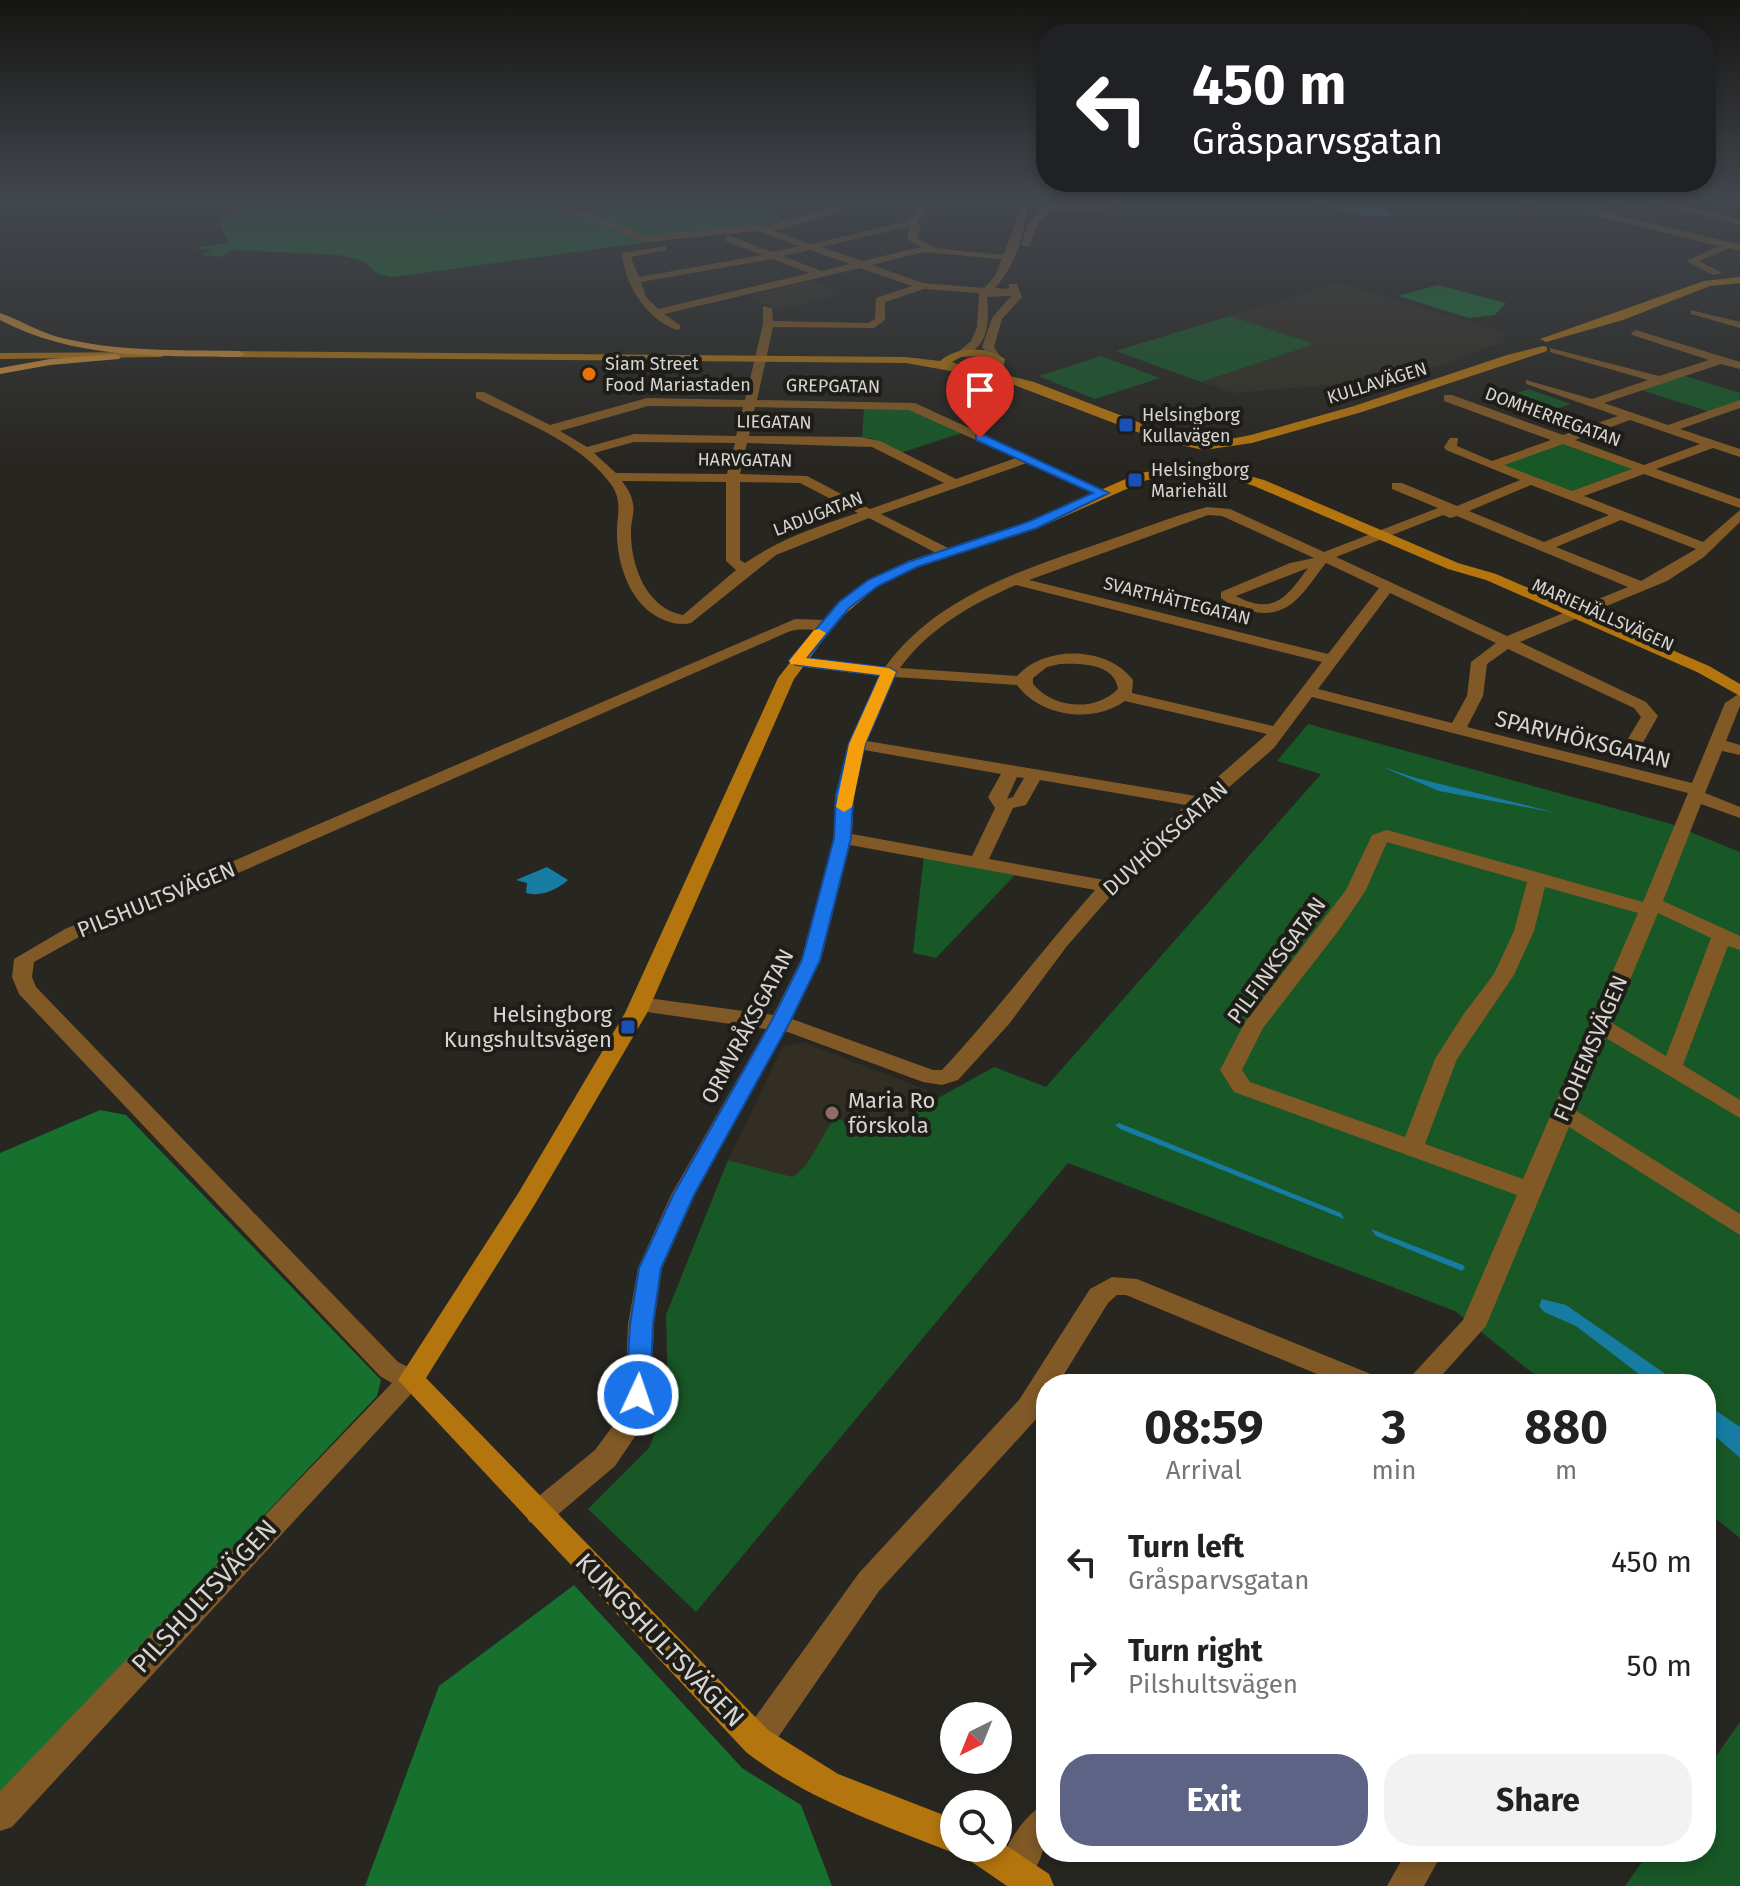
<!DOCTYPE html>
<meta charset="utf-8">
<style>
:root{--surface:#fff;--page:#f2f2f2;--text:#222;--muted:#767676;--accent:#5c6385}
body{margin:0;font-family:"Fira Sans",sans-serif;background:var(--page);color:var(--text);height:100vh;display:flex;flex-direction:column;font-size:30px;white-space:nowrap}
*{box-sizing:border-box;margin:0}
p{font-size:26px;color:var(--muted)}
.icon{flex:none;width:44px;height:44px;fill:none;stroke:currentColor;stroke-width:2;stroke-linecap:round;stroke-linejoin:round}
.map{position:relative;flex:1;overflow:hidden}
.side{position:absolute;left:1036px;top:1374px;width:680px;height:488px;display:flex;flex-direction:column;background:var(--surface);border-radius:32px;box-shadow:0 4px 12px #0003}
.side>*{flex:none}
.top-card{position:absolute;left:1036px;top:24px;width:680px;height:168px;border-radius:32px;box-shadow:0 4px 12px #0003;background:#202124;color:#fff;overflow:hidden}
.needle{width:52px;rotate:223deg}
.fabs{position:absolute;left:940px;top:1702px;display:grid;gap:16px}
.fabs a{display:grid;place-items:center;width:72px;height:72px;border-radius:50%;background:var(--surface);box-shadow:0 4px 12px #0003;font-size:40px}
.pin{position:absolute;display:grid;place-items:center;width:68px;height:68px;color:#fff;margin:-82px -34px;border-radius:50% 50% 50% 0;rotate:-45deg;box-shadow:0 0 8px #0007}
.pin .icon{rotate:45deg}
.me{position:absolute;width:88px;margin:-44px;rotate:3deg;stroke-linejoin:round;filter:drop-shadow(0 0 6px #0008)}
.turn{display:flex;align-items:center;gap:28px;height:168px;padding:0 24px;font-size:36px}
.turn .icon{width:104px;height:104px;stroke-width:2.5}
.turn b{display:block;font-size:56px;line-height:68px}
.eta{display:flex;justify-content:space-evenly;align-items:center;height:136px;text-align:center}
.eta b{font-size:48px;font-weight:700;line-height:56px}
.button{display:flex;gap:16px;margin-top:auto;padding:16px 24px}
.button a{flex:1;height:92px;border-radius:32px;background:var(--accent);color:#fff;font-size:32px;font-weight:700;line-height:92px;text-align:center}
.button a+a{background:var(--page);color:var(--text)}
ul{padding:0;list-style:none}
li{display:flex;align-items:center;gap:24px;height:104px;padding:0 24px}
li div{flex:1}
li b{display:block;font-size:30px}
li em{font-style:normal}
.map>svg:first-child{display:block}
</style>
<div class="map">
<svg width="1740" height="1886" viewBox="0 0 1740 1886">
<rect width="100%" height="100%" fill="#282621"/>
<g fill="#322e23">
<polygon points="812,280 838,295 779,310 746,296"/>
<polygon points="1338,283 1503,332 1504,342 1399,379 1233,393 1116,351"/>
<polygon points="803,1042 927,1090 920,1108 893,1135 834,1119 806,1165 793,1177 728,1160 783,1046"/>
</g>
<g fill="#185726">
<polygon points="1505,200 1628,200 1600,209 1604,211 1590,216"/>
<polygon points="1230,316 1315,344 1201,382 1116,351"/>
<polygon points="1101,356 1160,378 1095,399 1039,376"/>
<polygon points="1682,375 1740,393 1740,401 1710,412 1641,390"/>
<polygon points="1529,389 1571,404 1547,412 1505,397"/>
<polygon points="864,407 907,408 962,433 900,453 871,438 862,438"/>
<polygon points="1565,442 1637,469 1571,493 1499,465"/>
<polygon points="1308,724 1668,823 1740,852 1740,1538 1706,1511 1706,1384 1546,1384 1455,1311 1068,1163 696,1612 588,1509 649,1448 668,1396 666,1315 728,1160 793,1177 806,1165 834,1118 893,1135 920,1108 994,1067 1046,1087 1321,774 1277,761"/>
<polygon points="924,855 1015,875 936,958 913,953"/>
<polygon points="1740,1722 1740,1886 1625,1886 1649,1852 1706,1852 1706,1770"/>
</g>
<g fill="#16702e">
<polygon points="247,200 383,209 417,208 434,212 448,209 463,200 548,200 583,214 610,212 669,200 736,200 750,202 757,210 776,210 774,214 782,220 765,226 393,277 378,274 363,261 339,255 232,250 219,257 203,255 212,250 192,248 228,243 218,219 240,210 223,206"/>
<polygon points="1438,285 1506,303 1495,315 1469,318 1398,296"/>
<polygon points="100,1110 126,1115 381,1380 377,1396 0,1794 0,1153"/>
<polygon points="574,1585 742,1768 801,1805 832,1886 365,1886 439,1686"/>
</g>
<g fill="#167ca2">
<path d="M1305 200C1332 200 1373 194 1392 216H1364Z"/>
<polygon points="1380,766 1416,778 1557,813 1439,791"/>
<path d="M547 867 568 880C557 890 541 897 526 893L527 883 516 880Z"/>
<polygon points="1119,1123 1341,1213 1344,1219 1120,1129 1115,1125"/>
<polygon points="1371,1229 1463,1265 1465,1268 1462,1271 1376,1236"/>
<polygon points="1542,1299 1566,1305 1680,1384 1652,1384 1576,1326 1544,1312 1539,1306"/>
<polygon points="1706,1404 1740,1427 1740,1458 1706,1428"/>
</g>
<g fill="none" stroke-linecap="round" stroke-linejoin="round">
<g fill="#815926" fill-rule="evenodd">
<path d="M539 200H552L646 236 758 225 765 227 853 200H865L825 217 774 231 811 244 909 221 926 200H935L917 223 921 228 917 238 935 248 1003 255 1017 220 1018 200H1027C1027 229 1015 267 995 288L1009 289V284H1017L1022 297 1002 319 994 347 1000 356 998 358H990L982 347 992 318 1011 296 987 297C989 320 990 346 963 356L957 353 971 341 977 327 979 293 924 289 885 302V320L874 328 773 327 757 400 915 403 1110 493 1098 496 1027 463 881 514 952 550V556H942L869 518 776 555 691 623C680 626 666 622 656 616 628 600 616 560 617 529 618 511 622 499 610 483 579 441 521 421 476 398V392H484L550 425 647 398 745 400 763 324V306L772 308 773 321 868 323 875 319 876 298 912 286 860 268 664 314 680 325V329L676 330C645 317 625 285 622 253L666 246V250L631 257 639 277 762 255 724 240 727 235 773 252 800 246 757 231 645 242ZM910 226 907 239 921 247 862 261 821 247ZM810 250 850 264 821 271 783 256ZM924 252 999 259 1002 258 995 276 984 288 923 283 872 265ZM772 259 810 273 658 309 646 297 641 282ZM648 406 743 407 736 436 634 434 587 447 560 431ZM755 407 909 410 1016 458 956 479 880 441 860 437 749 436ZM634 442 735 443 727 474 616 473 594 453ZM747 443 872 447 944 483 870 509 807 476 740 474ZM622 481 726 482V561L736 570 683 615C645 608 630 563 631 529 631 521 635 512 633 504 632 495 627 488 622 481ZM740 482 800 483 858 513C818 526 780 539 745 563L740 560Z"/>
<polygon points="1113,200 1126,200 1100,211 1053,209 1038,223 1029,247 1021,245 1029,222 1047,205 1099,205"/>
<polygon points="1642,200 1658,200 1740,219 1740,225"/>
<polygon points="1600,211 1733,243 1740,245 1740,251 1730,248 1699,261 1722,273 1713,275 1686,261 1719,246 1597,216"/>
<polygon points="1691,310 1740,322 1740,328 1691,314"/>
<path d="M1636 330 1740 362V369L1721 364 1604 403 1668 425 1740 400V408L1680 429 1740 449V457L1713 448 1656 469 1740 499V508L1644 474 1584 496 1703 542 1740 510V522L1704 557 1667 581 1520 642 1646 702 1658 716 1641 746H1629L1626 742 1641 717 1634 708 1508 649 1487 664 1483 696 1467 727 1692 783 1725 703 1740 693V706L1726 741 1740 745V755L1722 751 1705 793 1740 807V818L1701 804 1663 901 1740 936V950L1728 946 1683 1065 1740 1100V1118L1606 1038 1575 1110 1740 1214V1235L1569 1127 1486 1326 1434 1384H1404L1463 1320 1517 1195 1234 1092 1220 1070 1245 1022 1346 890 1372 835 1387 830 1643 902 1688 793 1312 697 1274 748 1152 854 1115 891 1067 946 1009 1024 958 1080 942 1085 923 1082 785 1031 695 1195 662 1268 654 1324 651 1395 638 1432 615 1466 549 1522 539 1525 529 1522 525 1513 529 1504 595 1450 612 1427 625 1395 628 1324 638 1268 671 1195 766 1029 640 1011 630 1004 640 997 773 1015 801 960 834 838 836 795 848 744 879 676 796 666 790 664V658L885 667C938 594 1028 568 1109 540 1141 529 1174 516 1207 507L1230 509 1324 552 1438 508 1392 489V483H1402L1457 506 1520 480 1446 450 1444 447 1450 438H1458L1457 446 1492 461 1551 440 1444 401V395H1452L1563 435 1618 416 1526 384V380L1592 399 1648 380 1550 352V348L1659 376 1709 360 1632 335 1631 333ZM1630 420 1700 444 1644 465 1575 440ZM1563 444 1632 469 1572 491 1504 465ZM1531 485 1609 515 1544 542 1469 511ZM1208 515 1222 516 1314 558 1290 563 1221 592V598C1230 605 1239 609 1250 611 1291 621 1304 590 1326 563L1379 588 1328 654 1029 580ZM1443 515 1450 518 1457 516 1628 587 1507 636 1336 557ZM1621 520 1696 549 1641 581 1556 547ZM1308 568C1287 597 1274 616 1236 596ZM1016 585 1322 662 1273 726 1132 693 1133 680C1107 646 1045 645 1017 676L900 668C929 628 972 604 1016 585ZM1390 593 1496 643 1471 662 1467 696 1452 723 1318 689ZM1060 664C1079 663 1115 663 1118 689 1095 712 1054 709 1033 684V678L1047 667ZM895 677 1017 685C1041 717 1092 724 1125 701L1267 734 1196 796 867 741ZM864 750 1001 774 988 797 995 808 972 856 852 834 854 795ZM1017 777 1024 778 1013 797 1007 799ZM1040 780 1186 805 1104 880 989 859 1013 808 1026 805ZM1387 842 1527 882 1514 931 1494 974 1463 1015 1435 1059 1405 1137 1250 1082 1242 1070 1263 1028 1339 930 1366 890ZM850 845 1095 890C1043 949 996 1012 942 1070H933L792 1019 821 960ZM1545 887 1638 913 1523 1179 1425 1144 1457 1059 1514 975 1534 931ZM1658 913 1711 938 1666 1056 1612 1023Z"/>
<path d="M795 619 825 620 833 625C821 634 803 626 788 632L245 870 79 937 34 962 32 977 36 987 398 1362 420 1373 424 1380 12 1827 0 1831V1791L392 1383 380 1376 19 994 12 977 14 959 65 929 231 862Z"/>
<polygon points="1112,1277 1137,1279 1378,1377 1382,1384 1341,1384 1126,1295 1117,1295 1108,1303 1058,1384 1046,1384 1046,1403 1039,1416 879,1591 768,1752 757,1756 746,1752 741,1741 746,1730 859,1573 1019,1400 1090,1289"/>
<path d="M1046 1804C1046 1835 1048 1871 1014 1885L1002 1880 997 1868C1006 1846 1024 1813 1046 1804Z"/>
<polygon points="1406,1852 1443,1852 1424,1886 1387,1886"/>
</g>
<g fill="#b4750e" fill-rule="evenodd">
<polygon points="1740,277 1740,283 1710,286 1623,320 1546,342 1540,339 1704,281"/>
<path d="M1543 346 1547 347V351L1362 412 1252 443 1204 450 1161 441 1001 380 906 363 220 357 214 354 220 351 906 357 940 361C958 346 985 346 1005 359L1003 368 994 372 1034 382 1198 445 1251 435 1354 406 1507 355ZM979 356 993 361V364L970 369 952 362 961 357Z"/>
<polygon points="164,352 164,356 160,357 0,359 0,353"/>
<path d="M1198 465 1204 468 1210 465 1264 480 1458 563 1496 574 1709 666 1740 684V696L1697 672 1486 580 1448 569 1254 486 1204 470 1147 480 1038 528 918 567 878 586 838 620 794 679 647 1013 535 1204 426 1378 768 1730 838 1774 954 1819V1848H998V1840L1049 1874 1054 1886H1007L969 1860 964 1848 954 1853C881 1824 808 1800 746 1752L398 1380 519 1192 625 1013 778 678 828 614 868 580 908 561 1028 522 1139 473Z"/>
</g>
<g fill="#d08f36" fill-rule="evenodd">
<polygon points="0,200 6,200 3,206 0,207"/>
<path d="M0 313C20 320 37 331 58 337 116 352 179 350 239 351L245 354 239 357C158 356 73 359 0 320Z"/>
<polygon points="115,354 121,357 119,359 50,365 0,374 0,368 50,359"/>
</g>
</g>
<linearGradient id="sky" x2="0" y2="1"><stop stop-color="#161512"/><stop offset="0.43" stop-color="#42474e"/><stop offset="1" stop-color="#42474e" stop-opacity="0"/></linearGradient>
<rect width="1740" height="464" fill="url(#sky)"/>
<polygon fill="#1a73e8" stroke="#114b97" stroke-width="2" points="976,435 984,435 1109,493 1037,528 917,567 878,586 849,608 807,658 889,668 896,672 865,744 853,795 851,838 820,960 790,1022 694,1195 661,1268 653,1324 650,1395 647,1402 638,1405 629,1402 626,1395 630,1324 639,1268 673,1195 771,1022 802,960 834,838 836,795 849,744 880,675 796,665 789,661 839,602 868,580 908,562 1028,522 1093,493 976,440"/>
<polygon fill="#f59e0b" points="819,629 826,633 806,658 889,668 896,672 865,744 852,807 844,812 836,807 849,744 880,675 791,664 789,661 814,630"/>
<circle fill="#e8710a" stroke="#1f1d18" stroke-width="3" cx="589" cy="374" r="8"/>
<g fill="#1a4fb4" stroke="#1f1d18" stroke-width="3">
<rect x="1118" y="417" width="16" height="16" rx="4"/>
<rect x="1127" y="472" width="16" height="16" rx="4"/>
<rect x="620" y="1019" width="16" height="16" rx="4"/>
</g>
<circle fill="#8d6e63" stroke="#1f1d18" stroke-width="3" cx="832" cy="1113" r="8"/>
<g text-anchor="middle" stroke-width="8" stroke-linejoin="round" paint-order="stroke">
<g font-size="18" fill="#d6d5d1" stroke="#1f1d18" text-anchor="start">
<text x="605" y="370">Siam Street<tspan x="605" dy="21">Food Mariastaden</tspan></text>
<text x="1142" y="421">Helsingborg<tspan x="1142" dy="21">Kullavägen</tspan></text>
<text x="1151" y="476">Helsingborg<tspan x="1151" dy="21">Mariehäll</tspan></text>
</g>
<g font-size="18" fill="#d6d5d1" stroke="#1f1d18">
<text transform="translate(1377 383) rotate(-17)" y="6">KULLAVÄGEN</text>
<text transform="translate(833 386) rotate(1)" y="6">GREPGATAN</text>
<text transform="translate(1553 417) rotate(20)" y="6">DOMHERREGATAN</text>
<text transform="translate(774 422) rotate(1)" y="6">LIEGATAN</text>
<text transform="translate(745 460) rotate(1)" y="6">HARVGATAN</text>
<text transform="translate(818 514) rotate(-21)" y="6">LADUGATAN</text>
<text transform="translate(1177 601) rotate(14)" y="6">SVARTHÄTTEGATAN</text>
<text transform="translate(1603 615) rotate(24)" y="6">MARIEHÄLLSVÄGEN</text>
</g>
<g font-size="22" fill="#d6d5d1" stroke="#1f1d18">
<text transform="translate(1583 739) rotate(14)" y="8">SPARVHÖKSGATAN</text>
<text transform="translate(1165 838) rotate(-42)" y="8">DUVHÖKSGATAN</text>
<text transform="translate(156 899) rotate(-22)" y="8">PILSHULTSVÄGEN</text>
<text transform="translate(1276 960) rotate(-54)" y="8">PILFINKSGATAN</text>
<text transform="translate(747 1026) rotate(-62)" y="8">ORMVRÅKSGATAN</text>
<text transform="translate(1590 1048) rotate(-67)" y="8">FLOHEMSVÄGEN</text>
</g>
<g font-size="22" fill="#d6d5d1" stroke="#1f1d18" text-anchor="end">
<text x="612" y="1022">Helsingborg<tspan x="612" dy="25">Kungshultsvägen</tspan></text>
<text x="848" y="1108" text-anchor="start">Maria Ro<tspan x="848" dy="25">förskola</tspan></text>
</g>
<g font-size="26" fill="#d6d5d1" stroke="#1f1d18">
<text transform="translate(204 1596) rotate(-47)" y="9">PILSHULTSVÄGEN</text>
<text transform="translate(660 1640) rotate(46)" y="9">KUNGSHULTSVÄGEN</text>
</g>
</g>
</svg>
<div class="fabs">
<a><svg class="needle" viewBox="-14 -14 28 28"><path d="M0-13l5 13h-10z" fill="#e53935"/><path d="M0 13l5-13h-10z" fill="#767676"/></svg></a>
<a><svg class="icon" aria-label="search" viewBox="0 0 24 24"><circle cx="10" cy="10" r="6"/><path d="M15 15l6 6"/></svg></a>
</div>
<div class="pin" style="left:980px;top:438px;background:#d93025"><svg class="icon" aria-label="arrive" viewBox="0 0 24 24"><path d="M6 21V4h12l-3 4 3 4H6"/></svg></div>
<svg class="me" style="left:638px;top:1395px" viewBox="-20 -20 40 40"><circle r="17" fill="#1a73e8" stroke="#fff" stroke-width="3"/><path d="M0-11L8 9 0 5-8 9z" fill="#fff"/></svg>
<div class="top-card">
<div class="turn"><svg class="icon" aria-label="left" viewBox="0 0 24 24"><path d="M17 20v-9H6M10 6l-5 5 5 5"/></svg><div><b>450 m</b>Gråsparvsgatan</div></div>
</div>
<section class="side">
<div class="eta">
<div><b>08:59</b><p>Arrival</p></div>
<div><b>3</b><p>min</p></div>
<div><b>880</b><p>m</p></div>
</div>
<ul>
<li><svg class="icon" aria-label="left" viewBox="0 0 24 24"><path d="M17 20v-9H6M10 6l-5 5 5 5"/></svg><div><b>Turn left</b><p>Gråsparvsgatan</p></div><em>450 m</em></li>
<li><svg class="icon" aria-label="right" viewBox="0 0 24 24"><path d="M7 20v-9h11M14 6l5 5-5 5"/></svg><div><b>Turn right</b><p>Pilshultsvägen</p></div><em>50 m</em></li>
</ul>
<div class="button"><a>Exit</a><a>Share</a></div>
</section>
</div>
